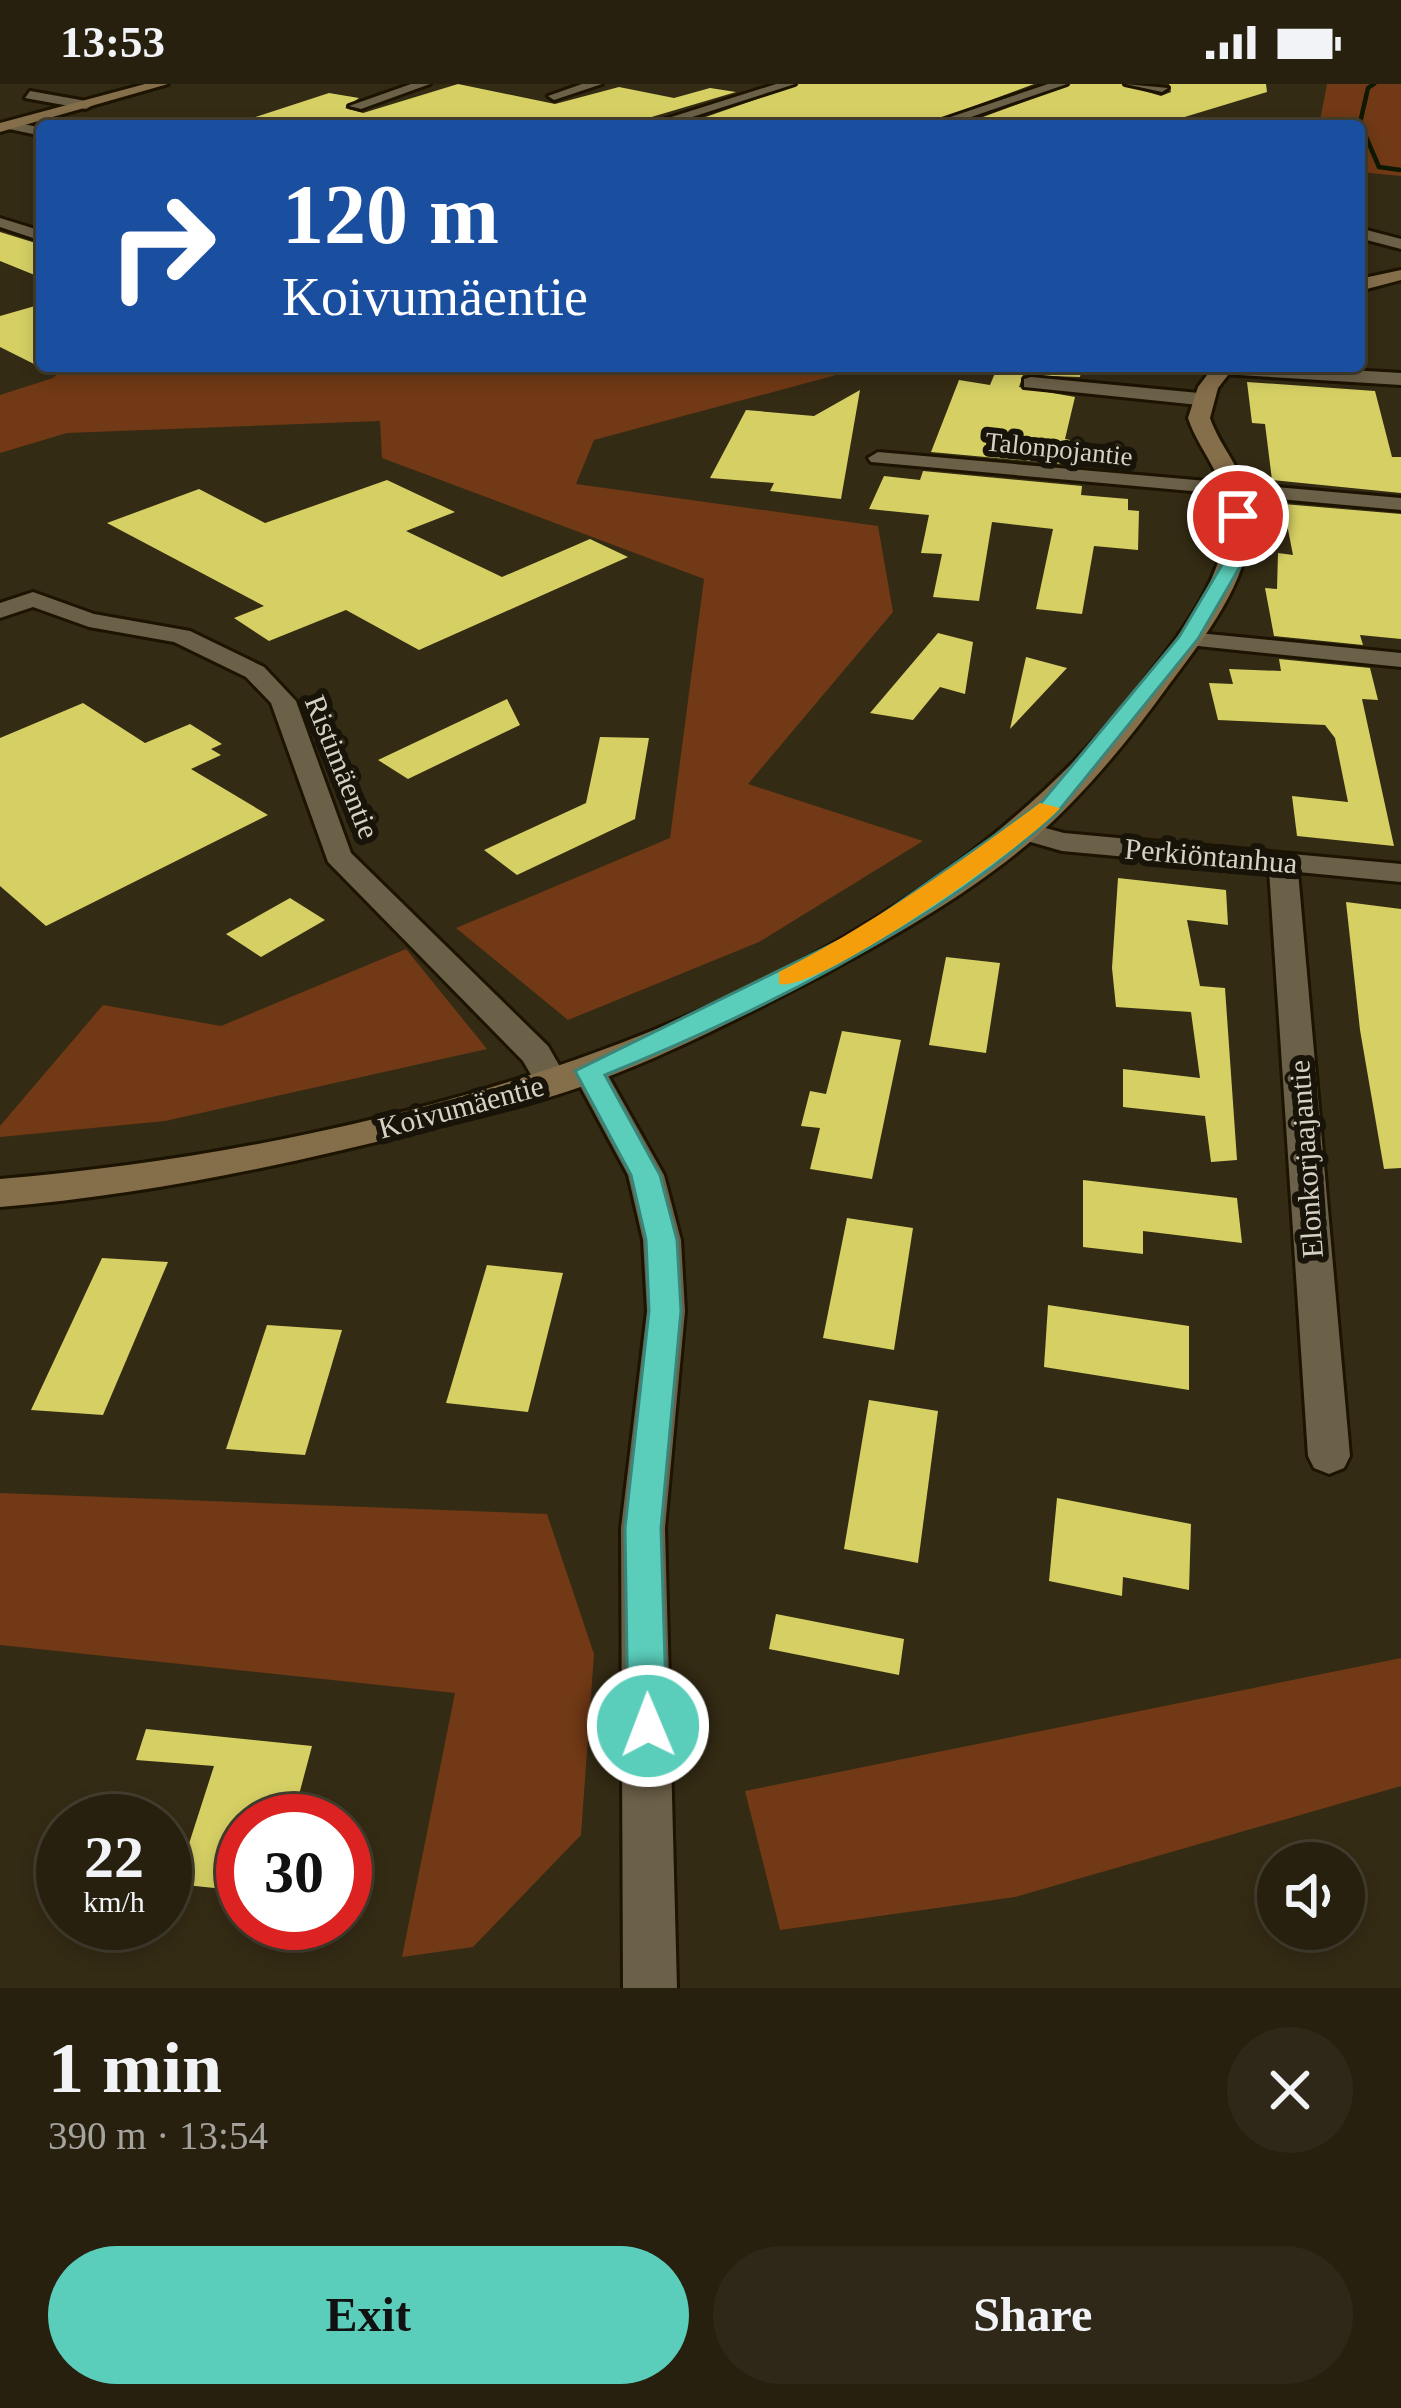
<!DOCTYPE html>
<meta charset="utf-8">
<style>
:root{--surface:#27200f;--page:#2f2818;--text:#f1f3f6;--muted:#a4a39e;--line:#433e2f;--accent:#5bcebb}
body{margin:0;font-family:"Times New Roman",serif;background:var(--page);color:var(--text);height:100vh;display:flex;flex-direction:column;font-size:45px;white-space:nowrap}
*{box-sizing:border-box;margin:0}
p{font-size:39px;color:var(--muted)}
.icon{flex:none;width:66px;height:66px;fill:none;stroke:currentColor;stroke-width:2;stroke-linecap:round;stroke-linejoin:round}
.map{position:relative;height:1904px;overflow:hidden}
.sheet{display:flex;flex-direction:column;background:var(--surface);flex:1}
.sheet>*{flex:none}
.top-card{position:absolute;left:36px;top:36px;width:1329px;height:252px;border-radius:12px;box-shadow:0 6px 18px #0003,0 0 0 3px var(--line);background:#1a4fa0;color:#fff;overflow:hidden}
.buttons{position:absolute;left:1257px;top:1758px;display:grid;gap:24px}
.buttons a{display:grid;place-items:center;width:108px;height:108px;border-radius:50%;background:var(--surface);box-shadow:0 6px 18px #0003,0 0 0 3px var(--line);font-size:60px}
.speed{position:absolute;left:36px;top:1710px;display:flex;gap:24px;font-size:60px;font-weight:700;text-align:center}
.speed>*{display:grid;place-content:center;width:156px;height:156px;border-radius:50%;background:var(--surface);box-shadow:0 6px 18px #0003,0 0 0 3px var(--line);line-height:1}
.speed small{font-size:30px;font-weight:400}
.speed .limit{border:18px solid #d22;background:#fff;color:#111}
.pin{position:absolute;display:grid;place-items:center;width:102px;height:102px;color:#fff;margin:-51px;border:6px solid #fff;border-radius:50%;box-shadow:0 3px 12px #0007}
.me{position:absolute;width:132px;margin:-66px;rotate:359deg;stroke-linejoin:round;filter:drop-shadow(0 0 9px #0008)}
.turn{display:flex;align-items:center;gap:42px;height:252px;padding:0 48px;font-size:54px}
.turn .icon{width:156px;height:156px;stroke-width:2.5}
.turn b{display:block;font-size:84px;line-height:102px}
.round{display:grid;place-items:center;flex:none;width:126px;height:126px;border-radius:63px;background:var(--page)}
.head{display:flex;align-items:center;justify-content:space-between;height:204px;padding:0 48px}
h1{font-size:72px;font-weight:700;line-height:90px}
.action{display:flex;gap:24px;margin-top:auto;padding:24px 48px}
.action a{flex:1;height:138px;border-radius:72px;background:var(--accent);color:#111;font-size:48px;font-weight:700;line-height:138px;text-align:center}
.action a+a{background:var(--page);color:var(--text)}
.status{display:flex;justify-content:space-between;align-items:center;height:84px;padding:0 60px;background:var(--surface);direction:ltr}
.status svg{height:33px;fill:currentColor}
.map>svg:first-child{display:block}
</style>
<div class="status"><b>13:53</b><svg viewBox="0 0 49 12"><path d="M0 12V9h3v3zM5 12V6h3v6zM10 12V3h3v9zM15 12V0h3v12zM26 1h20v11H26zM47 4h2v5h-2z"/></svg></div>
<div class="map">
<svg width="1401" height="1904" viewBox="0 0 1401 1904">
<rect width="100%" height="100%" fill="#342b14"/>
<g fill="#713915">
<polygon points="1327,0 1401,0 1401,92 1359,88 1359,42 1319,42"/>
<polygon points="66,282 978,282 975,287 836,291 594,356 576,400 878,442 893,528 748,700 923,757 759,858 568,936 456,844 670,754 704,495 382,374 380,337 67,349 0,369 0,311 53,294"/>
<polygon points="406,865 487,965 165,1037 0,1053 0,1042 103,921 221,942"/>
<polygon points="0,1409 547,1430 594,1570 581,1751 473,1863 402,1873 455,1609 0,1561"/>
<polygon points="1401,1574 1401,1702 1015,1813 780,1846 745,1707"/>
</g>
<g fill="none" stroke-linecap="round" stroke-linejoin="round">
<polyline stroke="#0f1800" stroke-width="4.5" points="1374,0 1368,4 1360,39 1379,83 1401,86"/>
</g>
<g fill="#d5cf64">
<polygon points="458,0 555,20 619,3 674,14 710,4 736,8 628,40 603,34 603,42 247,42 246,36 329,9 359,14 345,24 363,29"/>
<polygon points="799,0 1034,0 920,42 735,42 703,34"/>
<polygon points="1071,0 1121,0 1161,12 1171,8 1169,0 1266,0 1267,8 1155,42 959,42"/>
<polygon points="0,148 42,161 42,194 0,177"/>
<polygon points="42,220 42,284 0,263 0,232"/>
<polygon points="998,282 1082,282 1080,293 1023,291 1019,303 1075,313 1065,355 1070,356 1068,368 1087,370 1085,382 931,368 959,296 990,301"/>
<polygon points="1247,298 1375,307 1392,373 1401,373 1401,409 1272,396 1265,340 1252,339"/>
<polygon points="860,306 841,415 770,407 774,399 710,394 746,326 814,332"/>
<polygon points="923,387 1082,402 1081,411 1128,415 1128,426 1139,427 1138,466 1094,462 1082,530 1036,525 1053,445 992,438 979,517 933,513 942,470 921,469 929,431 869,425 884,392 920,396"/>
<polygon points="387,396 455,428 406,447 502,493 590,455 628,473 419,566 346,526 269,557 234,534 264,522 107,439 199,405 265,439"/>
<polygon points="1283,420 1401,430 1401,555 1360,551 1363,561 1274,552 1265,504 1277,505 1278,469 1293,471"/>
<polygon points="938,549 973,558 965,610 940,603 913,636 870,629"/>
<polygon points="1026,573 1067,584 1010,645"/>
<polygon points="1279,575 1370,584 1378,616 1362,615 1394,762 1297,752 1292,712 1348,718 1335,654 1325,641 1218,636 1209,599 1233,600 1229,585 1281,587"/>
<polygon points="507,615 520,641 408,695 378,676"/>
<polygon points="83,619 145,659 190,640 222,660 211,665 221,671 191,685 268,731 46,842 0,802 0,654"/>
<polygon points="600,653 649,654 635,735 517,791 484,766 586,719"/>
<polygon points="1118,794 1226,806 1228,841 1187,836 1200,902 1225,904 1237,1076 1211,1078 1205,1032 1123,1023 1123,985 1200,994 1191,928 1116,923 1112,884"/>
<polygon points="290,814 325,836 261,873 226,850"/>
<polygon points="1346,818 1401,825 1401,1084 1384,1085 1360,946"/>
<polygon points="946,873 1000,879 986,969 929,961"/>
<polygon points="842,947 901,956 872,1095 810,1085 820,1044 801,1042 810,1007 826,1010"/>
<polygon points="1083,1096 1237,1114 1242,1159 1143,1147 1143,1170 1083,1163"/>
<polygon points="847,1134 913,1144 894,1266 823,1254"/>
<polygon points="102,1174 168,1178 103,1331 31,1326"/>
<polygon points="487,1181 563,1189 528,1328 446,1319"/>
<polygon points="1048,1221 1189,1242 1189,1306 1044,1283"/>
<polygon points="267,1241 342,1246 305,1371 226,1365"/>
<polygon points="869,1316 938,1327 918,1479 844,1465"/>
<polygon points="1057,1414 1191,1440 1189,1506 1123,1493 1122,1512 1049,1497"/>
<polygon points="776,1530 904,1555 899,1591 769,1565"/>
<polygon points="146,1645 312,1662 292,1737 243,1737 243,1807 176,1800 214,1682 136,1676"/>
</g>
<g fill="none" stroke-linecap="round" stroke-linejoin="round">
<g stroke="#1c1300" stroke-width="6">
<g id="street">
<polygon points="411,0 430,0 361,25 349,22"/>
<polygon points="582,0 602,0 554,16 548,12"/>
<polygon points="776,0 795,0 664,42 643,42"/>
<polygon points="1048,0 1067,0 945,42 924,42"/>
<polygon points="1125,0 1168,4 1162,8"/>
<polygon points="30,7 86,17 93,21 86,25 25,14"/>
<polygon points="14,38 42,44 42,52 9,45"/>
<polygon points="0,134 42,147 42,157 0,143"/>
<polygon points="1359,144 1401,155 1401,165 1359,154"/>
<polygon points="1282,282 1401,289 1401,301 1223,290 1214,284"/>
<polygon points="1031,293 1199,309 1209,315 1199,321 1024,303 1024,295"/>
<polygon points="878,368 1401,414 1401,426 871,378 868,374"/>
<polygon points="33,508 94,530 190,547 264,583 296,617 351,769 548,962 570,1000 565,1008 541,1008 523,977 328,778 271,619 246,593 174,558 89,543 33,523 0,534 0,519"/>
<polygon points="1188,548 1401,569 1401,583 1179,560 1179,550"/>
<polygon points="1023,738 1064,749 1401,780 1401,798 1298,788 1350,1372 1344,1384 1329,1390 1314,1384 1308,1372 1269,786 1062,767 1013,753 1009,747 1013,741"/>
<polygon points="589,976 601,979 664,1091 681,1156 685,1227 665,1444 677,1904 623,1904 621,1444 647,1227 643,1156 628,1091 572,987"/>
</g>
</g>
<g stroke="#1c1300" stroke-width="6">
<g id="secondary">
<polygon points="145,0 168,0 0,48 0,39"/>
<polygon points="1401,186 1401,196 1359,207 1359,195"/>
<path d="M1214 282H1235L1218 304 1210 334C1221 366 1247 389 1250 424 1256 491 1205 552 1168 602 1129 656 1086 708 1037 752 973 808 898 850 824 890 751 928 679 966 602 995 546 1017 487 1030 428 1045 287 1081 146 1111 0 1123V1095C392 1062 882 929 1135 608 1175 557 1230 493 1226 425 1224 389 1199 367 1188 334L1198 303Z"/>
</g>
</g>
<use href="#street" fill="#6b6048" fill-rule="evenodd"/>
<use href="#secondary" fill="#856e4a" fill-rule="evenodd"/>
</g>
<path fill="#5bcebb" stroke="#3b867a" stroke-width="3" d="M1231 428 1247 432 1245 474 1198 555 1057 729C934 842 760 928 605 991L660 1091 677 1156 681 1227 661 1444 667 1642 662 1655 648 1660 634 1655 628 1642 625 1444 649 1227 646 1156 631 1091 575 987 859 847 1041 719 1179 553 1226 474Z"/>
<path fill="#f59e0b" d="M1040 719 1060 724C1030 759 817 910 779 900V888C873 840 955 782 1040 719Z"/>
<g text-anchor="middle" stroke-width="12" stroke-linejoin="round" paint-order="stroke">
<g font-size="27" fill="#d6d1c3" stroke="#18140a">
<text transform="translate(1059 365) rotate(6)" y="9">Talonpojantie</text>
</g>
<g font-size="30" fill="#d6d1c3" stroke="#18140a">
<text transform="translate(342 683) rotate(68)" y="10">Ristimäentie</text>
<text transform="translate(1211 772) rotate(5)" y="10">Perkiöntanhua</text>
<text transform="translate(461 1023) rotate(-15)" y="10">Koivumäentie</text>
<text transform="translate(1306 1075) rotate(-94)" y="10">Elonkorjaajantie</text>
</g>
</g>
</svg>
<div class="buttons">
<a><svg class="icon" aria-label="sound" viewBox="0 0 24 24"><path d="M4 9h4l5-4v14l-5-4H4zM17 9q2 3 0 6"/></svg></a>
</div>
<div class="speed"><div>22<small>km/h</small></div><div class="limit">30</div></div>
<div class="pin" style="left:1238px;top:432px;background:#d93025"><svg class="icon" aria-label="arrive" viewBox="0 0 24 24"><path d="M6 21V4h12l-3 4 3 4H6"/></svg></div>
<svg class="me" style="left:648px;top:1642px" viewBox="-20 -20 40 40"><circle r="17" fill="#5bcebb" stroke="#fff" stroke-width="3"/><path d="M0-11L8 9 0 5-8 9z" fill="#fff"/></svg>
<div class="top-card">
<div class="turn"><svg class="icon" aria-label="right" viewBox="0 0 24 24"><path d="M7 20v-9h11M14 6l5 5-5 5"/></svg><div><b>120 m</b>Koivumäentie</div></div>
</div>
</div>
<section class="sheet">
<div class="head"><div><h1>1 min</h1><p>390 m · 13:54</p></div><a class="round"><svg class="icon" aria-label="close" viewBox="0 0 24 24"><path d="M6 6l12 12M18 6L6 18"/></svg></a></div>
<div class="action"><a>Exit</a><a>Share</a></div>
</section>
